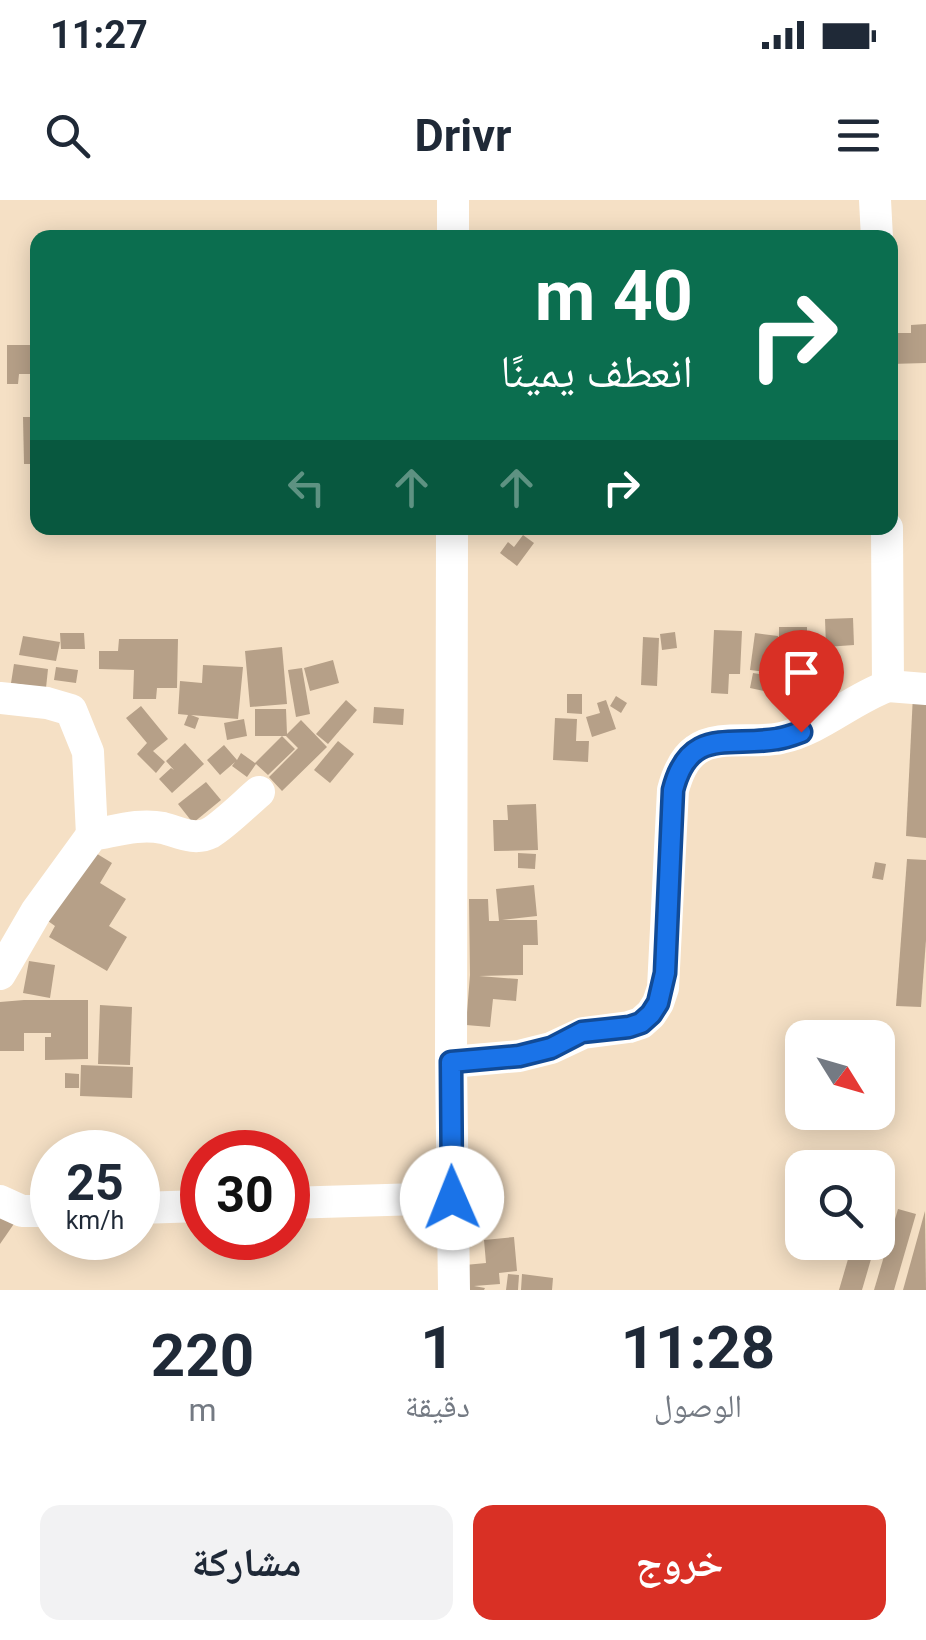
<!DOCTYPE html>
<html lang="ar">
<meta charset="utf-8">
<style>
:root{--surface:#fff;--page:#f2f2f3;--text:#1f2937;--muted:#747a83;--accent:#d93025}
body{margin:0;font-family:Roboto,"Noto Naskh Arabic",sans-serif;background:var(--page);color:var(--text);direction:rtl;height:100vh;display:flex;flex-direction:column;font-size:38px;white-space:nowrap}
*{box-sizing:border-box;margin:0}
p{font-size:32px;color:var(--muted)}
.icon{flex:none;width:55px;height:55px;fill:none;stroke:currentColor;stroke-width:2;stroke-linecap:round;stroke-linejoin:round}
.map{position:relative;height:1090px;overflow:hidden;direction:ltr}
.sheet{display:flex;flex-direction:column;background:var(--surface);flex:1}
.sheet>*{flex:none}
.top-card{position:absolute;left:30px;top:30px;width:868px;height:305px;border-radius:20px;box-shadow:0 5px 25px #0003;direction:rtl;background:#0b6e4f;color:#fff;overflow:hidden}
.needle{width:65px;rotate:127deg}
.buttons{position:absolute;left:785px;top:820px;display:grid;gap:20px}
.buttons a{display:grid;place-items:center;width:110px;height:110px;border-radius:20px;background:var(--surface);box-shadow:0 5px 25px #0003;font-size:50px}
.speed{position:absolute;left:30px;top:930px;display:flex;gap:20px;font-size:50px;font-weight:700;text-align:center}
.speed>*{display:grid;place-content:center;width:130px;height:130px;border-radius:50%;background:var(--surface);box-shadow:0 5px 25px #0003;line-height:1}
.speed small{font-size:25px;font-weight:400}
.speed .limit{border:15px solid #d22;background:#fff;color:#111}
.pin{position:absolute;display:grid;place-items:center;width:85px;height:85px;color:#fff;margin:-102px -42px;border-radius:50% 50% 50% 0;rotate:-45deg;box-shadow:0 0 10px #0007}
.pin .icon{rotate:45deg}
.me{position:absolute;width:110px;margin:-55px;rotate:359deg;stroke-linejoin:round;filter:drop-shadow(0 0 8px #0008)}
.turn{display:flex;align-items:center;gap:35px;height:210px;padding:0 40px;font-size:45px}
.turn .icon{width:130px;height:130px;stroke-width:2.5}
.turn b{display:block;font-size:70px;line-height:85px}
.lanes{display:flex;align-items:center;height:95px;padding:0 40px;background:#0003;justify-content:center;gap:50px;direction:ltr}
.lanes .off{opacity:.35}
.eta{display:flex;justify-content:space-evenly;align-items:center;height:170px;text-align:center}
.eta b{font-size:60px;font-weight:700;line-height:70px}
.primary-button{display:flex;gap:20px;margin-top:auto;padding:20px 40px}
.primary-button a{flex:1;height:115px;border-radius:20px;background:var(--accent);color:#fff;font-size:40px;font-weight:700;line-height:115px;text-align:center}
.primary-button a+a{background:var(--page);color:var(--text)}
.status{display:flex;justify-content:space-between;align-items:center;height:70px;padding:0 50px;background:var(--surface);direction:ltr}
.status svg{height:28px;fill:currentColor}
header{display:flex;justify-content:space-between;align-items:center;height:130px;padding:0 40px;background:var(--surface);font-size:45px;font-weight:700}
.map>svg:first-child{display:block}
</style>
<div class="status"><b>11:27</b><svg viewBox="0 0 49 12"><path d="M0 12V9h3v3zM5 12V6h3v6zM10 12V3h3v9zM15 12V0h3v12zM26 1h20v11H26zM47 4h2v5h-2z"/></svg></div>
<header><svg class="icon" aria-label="menu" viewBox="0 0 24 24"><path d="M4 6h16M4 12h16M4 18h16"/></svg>Drivr<svg class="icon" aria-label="search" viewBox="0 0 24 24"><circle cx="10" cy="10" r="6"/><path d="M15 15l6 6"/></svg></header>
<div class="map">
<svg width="926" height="1090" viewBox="0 0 926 1090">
<rect width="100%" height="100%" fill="#f5e0c5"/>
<g fill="#b6a088">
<polygon points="926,124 926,163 890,164 890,133 911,133 911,125"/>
<polygon points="7,145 31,145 31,157 36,156 36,174 19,174 18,184 7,184"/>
<polygon points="23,217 38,217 38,264 24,264"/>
<polygon points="523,335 534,343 517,366 500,353 508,342 514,347"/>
<polygon points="853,418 854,445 826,447 825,419"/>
<polygon points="779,427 807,427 807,462 822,461 823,485 779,485"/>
<polygon points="714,430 742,431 740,474 729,474 728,494 711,493"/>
<polygon points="675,432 677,448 662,450 660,434"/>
<polygon points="60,433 84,433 85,449 61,449"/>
<polygon points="755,433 778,436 774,473 750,470"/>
<polygon points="23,436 60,442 56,461 19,455"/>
<polygon points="643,437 659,438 657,486 641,485"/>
<polygon points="119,439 178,439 177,488 157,488 156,499 133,499 134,470 99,469 99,451 118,451"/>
<polygon points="282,447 287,504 250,507 245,451"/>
<polygon points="333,460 339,483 310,491 304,468"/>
<polygon points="14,464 48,469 46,488 11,483"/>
<polygon points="203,465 243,467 238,519 191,515 199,518 195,529 184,525 188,515 178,514 180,481 202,483"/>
<polygon points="56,467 78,470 76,483 54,480"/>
<polygon points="302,468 310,514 296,517 288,470"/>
<polygon points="753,473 777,477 774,493 750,488"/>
<polygon points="567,494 582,494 582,514 567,513"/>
<polygon points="913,495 926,496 926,638 906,636"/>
<polygon points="616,496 627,503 621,513 610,506"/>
<polygon points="346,500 357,510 328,544 316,534"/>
<polygon points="606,500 616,529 592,537 586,517 600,513 597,503"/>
<polygon points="141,506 168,539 153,551 165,562 156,573 137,554 147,543 126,518"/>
<polygon points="374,507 404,509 403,525 373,523"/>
<polygon points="255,509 286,509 287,534 301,520 327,547 282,591 269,577 298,548 286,536 255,536"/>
<polygon points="555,518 577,519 576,541 589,541 588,562 553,560"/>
<polygon points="244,519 247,536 227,540 224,523"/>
<polygon points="282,536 295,549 268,575 256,564 247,577 232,566 235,562 220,575 207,560 224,545 237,560 241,553 255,563"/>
<polygon points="338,541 354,554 330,583 314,570"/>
<polygon points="185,543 204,564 172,593 159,579 171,568 174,570 166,561"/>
<polygon points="206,582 221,600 193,623 178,604"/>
<polygon points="536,604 538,650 494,651 493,620 508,620 507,605"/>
<polygon points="94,652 112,663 100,683 126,699 109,726 127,737 107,771 49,737 55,726 48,721"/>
<polygon points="518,653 536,654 535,669 518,668"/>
<polygon points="907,659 926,660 926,740 921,807 896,806"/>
<polygon points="875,662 886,664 883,680 872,678"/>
<polygon points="534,685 537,716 502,720 537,720 538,745 523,745 523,775 479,776 518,779 516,801 493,799 490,827 466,825 470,775 469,699 488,699 489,721 499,721 496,689"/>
<polygon points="29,761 55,765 50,798 23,793"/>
<polygon points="24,800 88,800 88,859 45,860 45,837 51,837 51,833 24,833 24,851 0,851 0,802"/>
<polygon points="100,805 132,807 130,865 98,864"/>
<polygon points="81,865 133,867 132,898 80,896"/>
<polygon points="65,873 79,874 79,888 65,888"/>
<polygon points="0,1005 18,1018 0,1044"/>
<polygon points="898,1009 916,1014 894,1090 874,1090"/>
<polygon points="925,1011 926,1090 903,1090"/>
<polygon points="514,1037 517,1071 499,1073 500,1084 474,1086 485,1088 484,1090 467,1090 465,1065 486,1063 484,1040"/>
<polygon points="853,1042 876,1042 862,1090 839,1090"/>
<polygon points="508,1074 519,1075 518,1090 506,1090"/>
<polygon points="522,1074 553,1078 552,1090 521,1090"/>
</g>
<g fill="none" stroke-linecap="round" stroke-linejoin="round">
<g stroke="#fff" stroke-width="32">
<polyline points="875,0 877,38"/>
<polyline points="453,38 453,0"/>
<polyline points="452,328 451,862 454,1090"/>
<polyline points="887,328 888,486 926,489"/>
<polyline points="0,498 47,503 71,510 88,552 92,635"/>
<path d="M0 774 36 712 92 635C116 631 139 623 163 628 179 632 194 641 210 633 224 625 246 603 259 592"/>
<path d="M451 862 519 856 551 848 583 833 629 827 641 823 651 814 658 803 663 788 673 590C677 575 683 559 696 550 717 534 757 544 781 538 821 529 850 500 888 486"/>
<polyline points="0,1001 22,1011 52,1011"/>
<polyline points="288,1003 452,998"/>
<polyline points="138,1008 202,1006"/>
</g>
</g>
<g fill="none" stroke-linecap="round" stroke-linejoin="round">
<g stroke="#114b97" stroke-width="25">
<path id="route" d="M452 998 451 862 519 856 551 848 582 832 629 827 641 823 651 814 658 803 665 773 673 590C689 527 728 547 777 539 785 538 793 535 801 532"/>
</g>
<use href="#route" stroke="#1a73e8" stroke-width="18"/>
</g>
</svg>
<div class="buttons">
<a><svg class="needle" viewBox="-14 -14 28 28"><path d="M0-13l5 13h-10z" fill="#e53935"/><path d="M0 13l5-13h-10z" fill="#747a83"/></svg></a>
<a><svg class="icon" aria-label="search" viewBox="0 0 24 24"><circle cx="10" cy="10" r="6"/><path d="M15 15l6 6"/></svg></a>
</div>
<div class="speed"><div>25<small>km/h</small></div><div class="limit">30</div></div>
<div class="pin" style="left:801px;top:532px;background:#d93025"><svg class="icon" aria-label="arrive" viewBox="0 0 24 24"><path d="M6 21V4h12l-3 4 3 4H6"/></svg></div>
<svg class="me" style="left:452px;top:998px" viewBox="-20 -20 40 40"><circle r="19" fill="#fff"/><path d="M0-13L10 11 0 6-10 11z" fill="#1a73e8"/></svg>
<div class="top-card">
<div class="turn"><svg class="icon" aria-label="right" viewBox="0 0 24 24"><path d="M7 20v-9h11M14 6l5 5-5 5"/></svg><div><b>40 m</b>انعطف يمينًا</div></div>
<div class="lanes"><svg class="icon off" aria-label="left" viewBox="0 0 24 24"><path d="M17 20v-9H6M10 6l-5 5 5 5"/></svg><svg class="icon off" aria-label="ahead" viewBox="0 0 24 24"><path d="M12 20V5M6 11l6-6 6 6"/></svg><svg class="icon off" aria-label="ahead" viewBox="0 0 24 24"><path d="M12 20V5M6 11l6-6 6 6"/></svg><svg class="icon" aria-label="right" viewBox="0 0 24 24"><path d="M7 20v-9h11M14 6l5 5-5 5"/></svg></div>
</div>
</div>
<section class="sheet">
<div class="eta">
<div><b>11:28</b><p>الوصول</p></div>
<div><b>1</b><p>دقيقة</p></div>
<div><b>220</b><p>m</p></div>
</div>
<div class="primary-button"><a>خروج</a><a>مشاركة</a></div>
</section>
